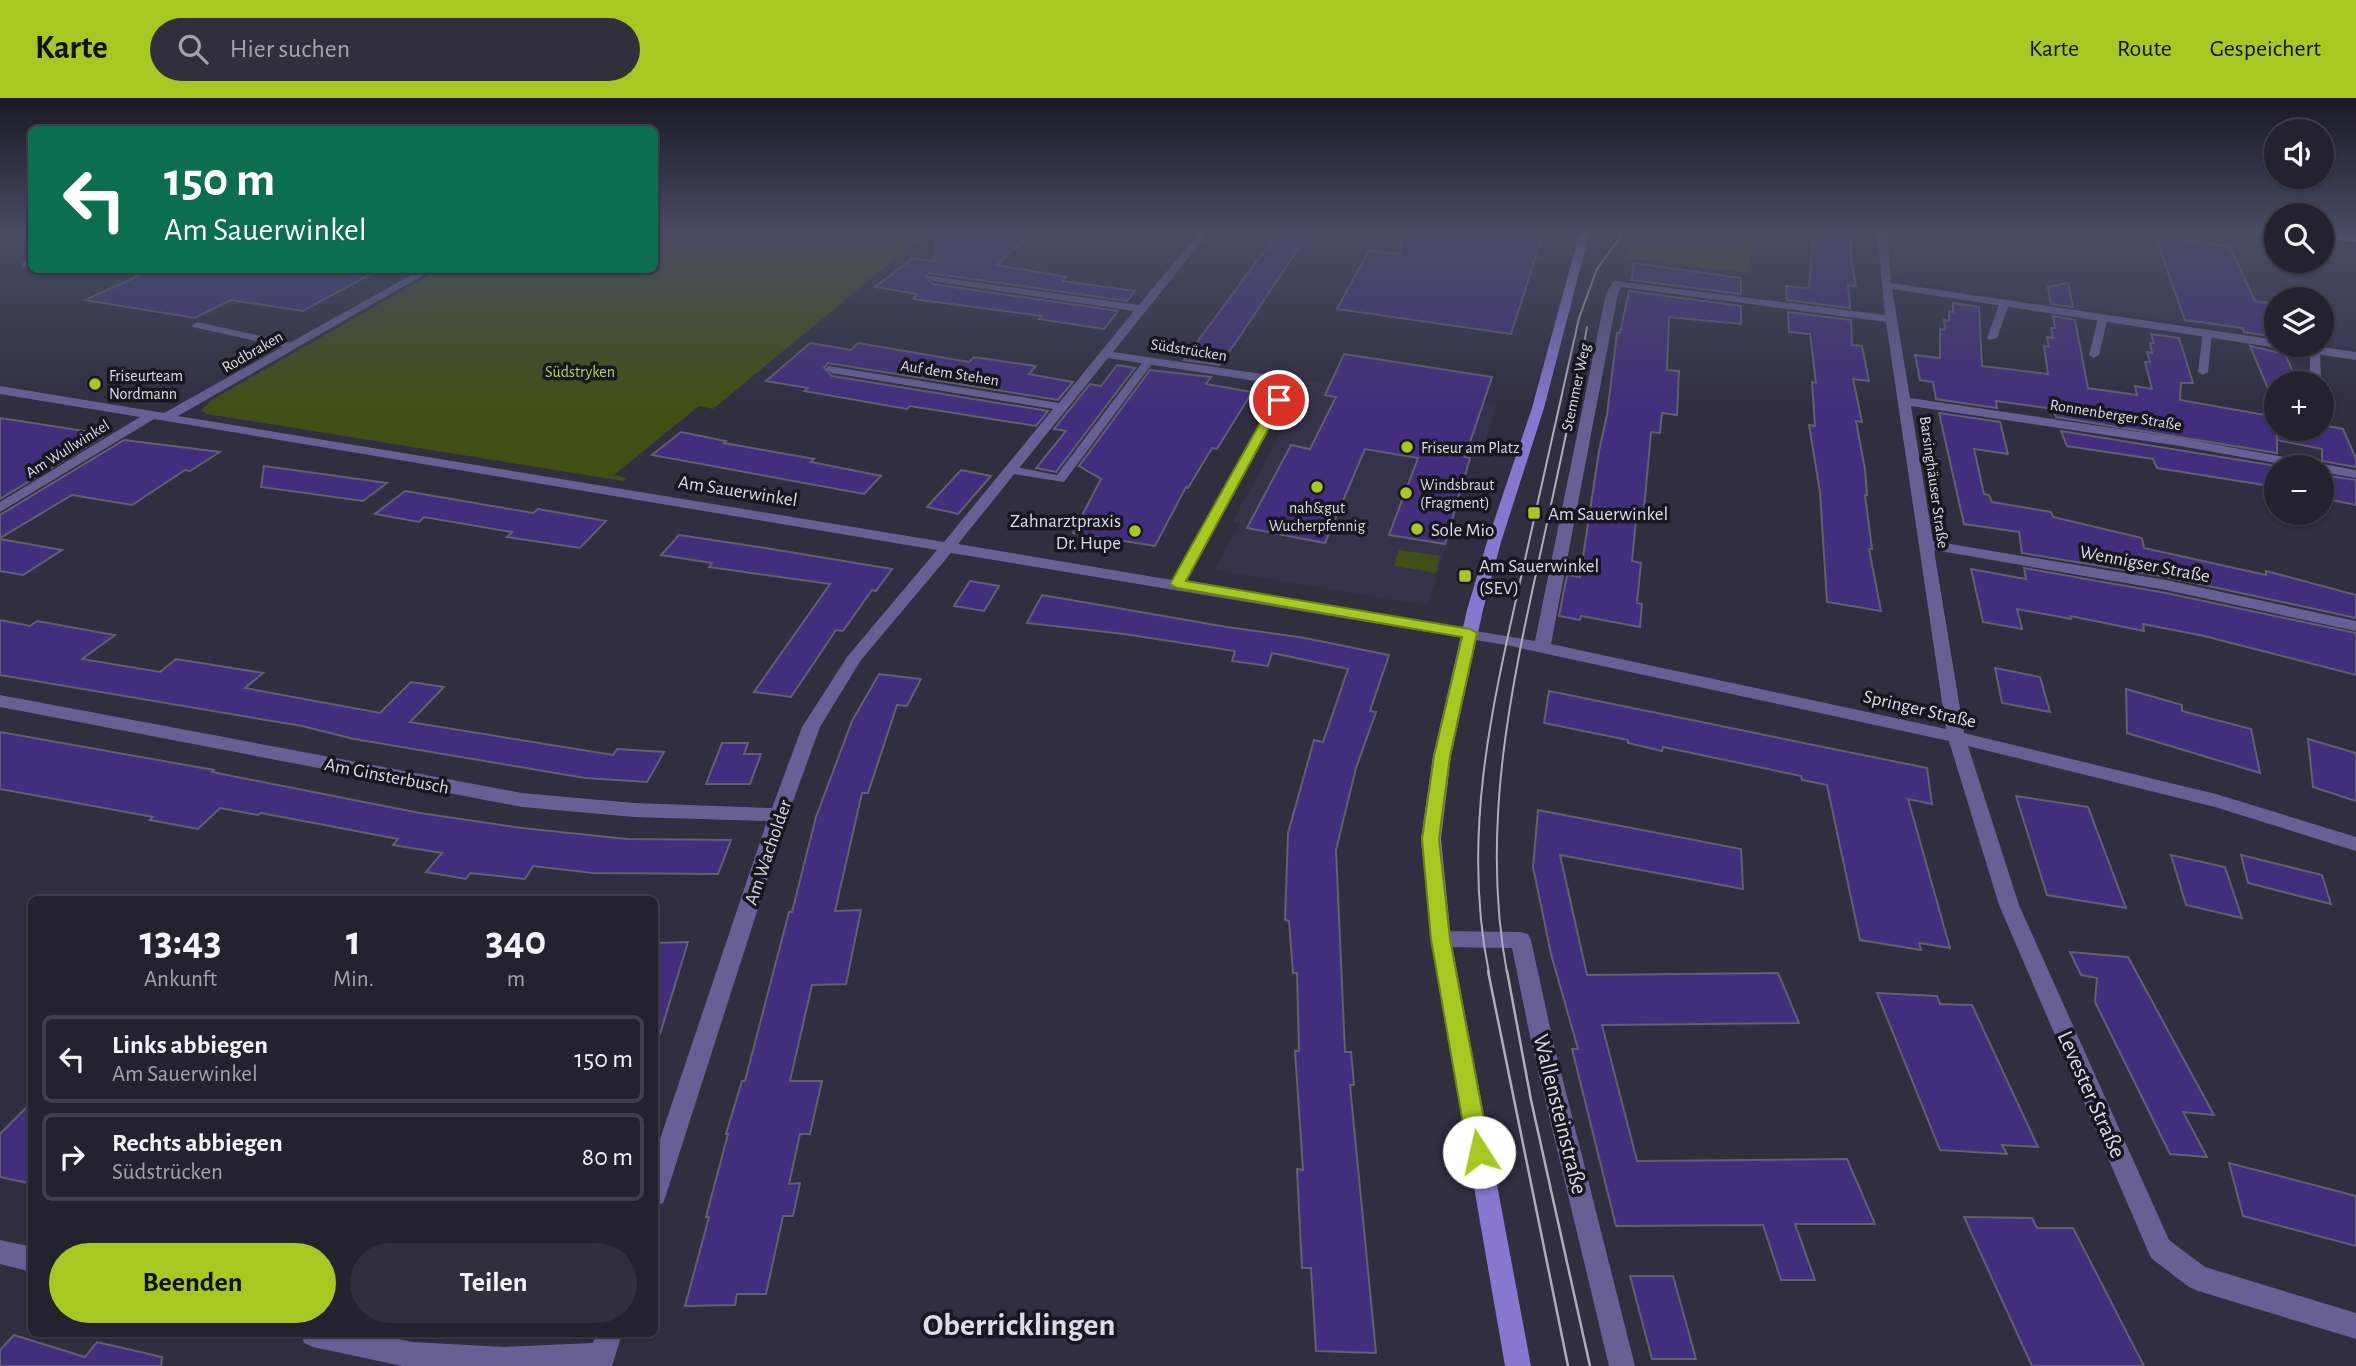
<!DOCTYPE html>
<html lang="de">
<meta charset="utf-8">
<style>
:root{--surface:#24222f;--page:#302f3b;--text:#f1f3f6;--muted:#a3a4aa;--line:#413f4b;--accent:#a6c821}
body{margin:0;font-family:"Alegreya Sans",sans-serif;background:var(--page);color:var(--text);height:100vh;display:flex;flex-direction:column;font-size:26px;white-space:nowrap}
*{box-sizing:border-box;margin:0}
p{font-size:23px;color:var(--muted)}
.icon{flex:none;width:38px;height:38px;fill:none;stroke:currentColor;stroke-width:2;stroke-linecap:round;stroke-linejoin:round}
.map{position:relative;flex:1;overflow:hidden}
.details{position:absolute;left:28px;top:798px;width:630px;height:441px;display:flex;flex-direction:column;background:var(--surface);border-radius:10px;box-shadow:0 2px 5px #0004,0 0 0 2px var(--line)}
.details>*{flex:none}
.hud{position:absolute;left:28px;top:28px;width:630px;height:147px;border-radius:10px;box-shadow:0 2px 5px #0004,0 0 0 2px var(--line);background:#0b6e4f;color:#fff;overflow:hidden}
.buttons{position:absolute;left:2264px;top:21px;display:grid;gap:14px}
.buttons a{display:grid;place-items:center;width:70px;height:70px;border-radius:50%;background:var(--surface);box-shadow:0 2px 5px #0004,0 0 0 2px var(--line);font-size:35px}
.pin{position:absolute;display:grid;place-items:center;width:60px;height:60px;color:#fff;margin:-30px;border:4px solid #fff;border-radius:50%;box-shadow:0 2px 7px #0007}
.me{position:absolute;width:77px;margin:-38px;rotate:350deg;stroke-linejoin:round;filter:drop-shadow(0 0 5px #0008)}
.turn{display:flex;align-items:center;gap:24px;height:147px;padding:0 21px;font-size:32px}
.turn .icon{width:91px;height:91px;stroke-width:2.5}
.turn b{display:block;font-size:49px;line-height:60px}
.eta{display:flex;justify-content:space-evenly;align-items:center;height:119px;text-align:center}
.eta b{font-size:42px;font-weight:600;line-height:49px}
.primary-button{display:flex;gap:14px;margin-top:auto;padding:14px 21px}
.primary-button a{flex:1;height:80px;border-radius:42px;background:var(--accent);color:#111;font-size:28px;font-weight:600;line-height:80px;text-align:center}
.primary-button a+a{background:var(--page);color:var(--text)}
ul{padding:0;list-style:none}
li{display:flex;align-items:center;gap:21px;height:88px;margin:0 14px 10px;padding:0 7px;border:4px solid var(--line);border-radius:10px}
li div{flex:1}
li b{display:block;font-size:26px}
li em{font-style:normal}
header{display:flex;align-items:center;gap:42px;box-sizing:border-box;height:98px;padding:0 35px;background:var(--accent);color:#111}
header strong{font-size:33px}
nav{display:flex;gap:38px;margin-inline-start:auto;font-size:24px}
.search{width:490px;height:63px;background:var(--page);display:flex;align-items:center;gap:18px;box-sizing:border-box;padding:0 24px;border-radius:38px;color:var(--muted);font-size:26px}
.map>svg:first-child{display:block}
</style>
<header>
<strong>Karte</strong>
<div class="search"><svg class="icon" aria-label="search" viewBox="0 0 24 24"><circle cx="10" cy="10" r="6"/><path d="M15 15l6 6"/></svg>Hier suchen</div>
<nav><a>Karte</a><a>Route</a><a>Gespeichert</a></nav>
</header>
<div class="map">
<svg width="2356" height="1268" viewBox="0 0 2356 1268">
<rect width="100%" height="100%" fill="#302e3f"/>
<g fill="#36324a">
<polygon points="1899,133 2192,133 2277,144 2277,163 2322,163 2322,150 2356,155 2356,251 2322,246 2322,201 2277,201 2277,239 1905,183 1895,177 1892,138"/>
<polygon points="1309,283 1461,308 1463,301 1497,306 1479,362 1472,361 1428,508 1214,472 1239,426 1232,424"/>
</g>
<g fill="#424f14">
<polygon points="655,133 929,133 713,311 699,308 614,377 627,380 623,383 207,316 201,312 213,301 439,172 654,172"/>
<polygon points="1641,133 1756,133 1748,175 1623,160"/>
<polygon points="1399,452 1440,458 1436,475 1394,468"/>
</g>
<g fill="#432e7d" stroke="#615f72" stroke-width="2">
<polygon points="936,133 1033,133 997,167 1066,179 1063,183 1135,193 1127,203 929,175 926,179 933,186 1118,213 1104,231 1039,221 1042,218 913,201 917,196 875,189 913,160 934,163"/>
<polygon points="1279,133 1310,133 1236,244 1219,267 1184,262"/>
<polygon points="1401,133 1544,133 1511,236 1337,211 1369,152 1400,156"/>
<polygon points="1821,133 1851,133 1851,162 1856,188 1848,187 1850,210 1787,202 1786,188 1809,190 1813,143 1819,144"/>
<polygon points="2155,138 2230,149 2255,203 2277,206 2277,239 2244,234 2243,230 2185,222"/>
<polygon points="1634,165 1741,180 1741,196 1631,182"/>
<polygon points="151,172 378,172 303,213 231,202 195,220 85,202"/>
<polygon points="2068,185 2073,209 2051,206 2048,189"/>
<polygon points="1629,193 1741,208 1741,226 1669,219 1667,272 1679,273 1677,317 1662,315 1660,335 1651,334 1643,422 1636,421 1632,463 1641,465 1637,505 1642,506 1640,529 1581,518 1580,522 1559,518 1567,477 1580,479 1599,353 1607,317 1617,235 1620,235"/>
<polygon points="1953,205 1979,209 1982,268 2048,276 2044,248 2049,249 2047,239 2053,240 2051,230 2055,230 2053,218 2075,222 2088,290 2137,297 2135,288 2152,291 2145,264 2150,264 2147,254 2152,255 2150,245 2154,245 2151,236 2179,240 2193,285 2181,285 2180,302 2277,319 2277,355 2056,319 2053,311 1996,303 1997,310 1936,301 1933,284 1920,282 1915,257 1940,260 1940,231 1945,232 1944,222 1949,223 1949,213 1953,214"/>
<polygon points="1788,214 1851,222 1852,247 1862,248 1869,283 1853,281 1862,324 1856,323 1865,371 1867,397 1865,397 1872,451 1869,451 1881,513 1827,504 1820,394 1809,327 1815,328 1812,284 1816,285 1810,236 1789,234"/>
<polygon points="810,245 851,252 858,245 969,264 974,259 1008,264 1036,268 1029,276 1073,284 1058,302 828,265 824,270 832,278 1048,313 1036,328 910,308 907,311 804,293 808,290 766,283"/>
<polygon points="2250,248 2285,256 2298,285 2277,285 2277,312"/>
<polygon points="1344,256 1492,279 1465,359 1470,360 1445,446 1389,437 1418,360 1365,351 1325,445 1247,430 1291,347 1310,351 1336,299 1325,297"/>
<polygon points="1117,267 1135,270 1056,374 1036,370 1066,333 1054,331 1090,286 1101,288"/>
<polygon points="1150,272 1211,279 1206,286 1252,294 1217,351 1212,350 1188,390 1186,389 1155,448 1073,435 1101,381 1079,368"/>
<polygon points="1939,315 2000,324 2008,356 1974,351 1984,396 1989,397 1992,404 2051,414 2053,419 2142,440 2144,450 2266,477 2266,473 2356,497 2356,520 2167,479 2022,455 2019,434 1964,426"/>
<polygon points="0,320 91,334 86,337 102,339 0,401"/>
<polygon points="2322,327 2343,331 2356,361 2356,369 2322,363 2322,351 2277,342 2278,331 2322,331"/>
<polygon points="2061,333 2277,368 2277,389 2157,370 2153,361 2067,348"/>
<polygon points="681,334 726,343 724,345 814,361 811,364 881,378 864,396 652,357"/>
<polygon points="124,342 220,354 190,373 185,372 132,407 72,397 0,440 0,417"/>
<polygon points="264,368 387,385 363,403 261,389"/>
<polygon points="961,372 991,378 958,416 927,409"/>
<polygon points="2322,377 2356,382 2356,407 2322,400"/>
<polygon points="405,393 533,415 538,411 606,423 580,450 507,439 512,434 424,419 419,424 375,416"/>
<polygon points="679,437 765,450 892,471 876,493 872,492 843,533 836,532 791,599 754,594 830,486 709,469 712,465 661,457"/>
<polygon points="0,441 62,452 23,477 0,473"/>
<polygon points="2024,470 2166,495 2356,535 2356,577 2204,538 2143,526 2144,533 2070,518 2071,521 2017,511 2022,531 1983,524 1971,471 2026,481"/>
<polygon points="970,483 999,488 984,513 954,508"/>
<polygon points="1042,497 1227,529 1305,540 1389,557 1370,613 1376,614 1356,670 1336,752 1345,954 1351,954 1354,987 1350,987 1376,1255 1316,1253 1311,1170 1302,1170 1299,1112 1297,1071 1303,1072 1295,953 1299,953 1297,875 1293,875 1289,823 1285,822 1288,735 1314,642 1323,644 1348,571 1272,555 1268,568 1232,563 1235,553 1124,536 1027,525"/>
<polygon points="0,522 30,528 37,523 115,537 82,561 160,574 176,561 263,575 245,590 380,615 411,584 444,589 410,624 613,657 617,651 664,654 647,684 585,680 354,641 302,628 0,577"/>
<polygon points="1995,570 2040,579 2050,614 2002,605"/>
<polygon points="879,576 921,581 907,608 897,607 868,695 862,695 835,813 861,812 846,886 812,887 790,983 822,983 810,1036 800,1036 789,1086 800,1085 793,1118 783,1118 766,1196 737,1196 735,1207 685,1208 709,1119 706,1119 728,1036 726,1036 742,983 745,983 789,814 792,814 816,719 852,623"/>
<polygon points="2126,591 2182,607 2182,613 2251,631 2260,675 2127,635"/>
<polygon points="1549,593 1927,670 1932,706 1908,701 1950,850 1919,845 1921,852 1860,842 1827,687 1802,682 1801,678 1663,649 1662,653 1628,645 1628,642 1544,625"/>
<polygon points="0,634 214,672 212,674 420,715 522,730 627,741 731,742 718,776 593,775 533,768 525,781 470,775 466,781 426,774 442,755 393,747 398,741 261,715 258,717 220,710 198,731 150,722 153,719 0,691"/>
<polygon points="2308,641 2356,655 2356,703 2313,689"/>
<polygon points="722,645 748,645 744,656 761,656 750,686 706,686"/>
<polygon points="2016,698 2088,709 2126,810 2047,797"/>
<polygon points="1538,712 1741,751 1743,791 1560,757 1587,877 1778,875 1799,925 1602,927 1637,1063 1847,1061 1875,1126 1795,1126 1815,1182 1781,1182 1763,1127 1616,1128 1572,951 1578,951 1551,856 1533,769"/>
<polygon points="2171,757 2225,769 2242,820 2186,807"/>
<polygon points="2241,757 2322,777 2331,806 2248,785"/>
<polygon points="688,844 660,936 654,935 654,845"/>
<polygon points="2070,854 2128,859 2214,1017 2183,1014 2207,1059 2170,1056 2095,904 2097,880 2081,877"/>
<polygon points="1877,895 1937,898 1940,906 1972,907 2038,1049 2002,1047 2007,1056 1940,1052"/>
<polygon points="32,1004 32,1086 0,1079 0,1036"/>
<polygon points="2229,1065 2356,1098 2356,1148 2243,1118"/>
<polygon points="1964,1119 2032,1120 2037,1130 2073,1130 2144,1268 2032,1268"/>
<polygon points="1630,1178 1673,1178 1696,1261 1652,1261"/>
<polygon points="14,1237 85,1259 97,1244 162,1259 161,1268 0,1268 0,1252"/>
</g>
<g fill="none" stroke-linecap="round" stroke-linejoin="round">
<g fill="#685f95" fill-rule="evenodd">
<polygon points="2005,201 2010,204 1997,240 1988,242 1987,240 2000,204"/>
<polygon points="2099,217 2108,219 2099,257 2094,260 2089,257"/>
<polygon points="197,224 292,245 297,248 292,251 193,229 192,227"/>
<polygon points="2203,233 2212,235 2208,274 2203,277 2198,274"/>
<polygon points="2315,248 2320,251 2321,285 2310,285 2310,251"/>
<polygon points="1145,261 1154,263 1064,384 1007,375 1007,369 1011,368 1057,377"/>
</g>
<g fill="#685f95" fill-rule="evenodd">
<path d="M1200 133H1210L1113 254 1289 280 1295 284 1186 484 1535 543 1606 195 1614 183 1885 217 1877 133H1887L1891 185 2277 242V247H2306L2356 254V262L1892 191 1910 300 2180 340 2356 372V380L2322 374V369H2298L2180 348 1911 308 1933 443 2166 482 2356 523V533L2166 492 1934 452 1964 635 2216 696 2356 739V753L2215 709 1968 648 2019 807 2169 1142 2205 1169 2356 1215V1241L2198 1193 2189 1189 2151 1160 1999 807 1949 643 1506 547 951 455 861 562 820 629 788 717 666 1097 663 1105 654 1108V1059L767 723 634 719 522 709 0 609V597L522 695 634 705 772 710 802 629 847 559 937 452 154 321 0 414V404L140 319 0 296V288L164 315 420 172H432L178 318 944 444 1053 311 832 275 826 271 828 268 1059 305 1134 213 933 183 928 180 929 178 1139 207ZM1621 189 1886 224 1946 631 1551 546 1618 195ZM1108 260 1281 287 1172 482 958 446Z"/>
<polygon points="32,161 32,168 22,169 22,165"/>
<polygon points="1441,833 1521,834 1528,836 1531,842 1553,943 1635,1268 1609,1268 1531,943 1512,850 1441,849 1434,847 1431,841 1434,835"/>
<polygon points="0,1142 32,1149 32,1174 0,1166"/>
<polygon points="300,1236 374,1236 413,1244 504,1249 593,1245 596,1236 622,1236 612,1268 402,1268 313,1249 304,1245"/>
</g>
<polygon fill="#8877ce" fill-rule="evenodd" points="1580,133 1590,133 1544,310 1501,444 1483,512 1451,658 1441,741 1451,841 1531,1268 1505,1268 1431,841 1421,741 1433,658 1467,512 1487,444 1532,310"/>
<polygon fill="#a089f9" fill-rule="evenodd" points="2322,134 2356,138 2356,144 2322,140"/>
<g stroke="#aeacb9" stroke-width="2">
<path d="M1489 875C1461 738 1492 608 1522 475 1541 390 1560 305 1579 220L1597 171 1625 133"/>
<path d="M1507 875C1480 731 1511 589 1542 448 1558 375 1574 303 1587 229"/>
</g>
<g stroke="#aeacb9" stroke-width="2.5">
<polyline points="1488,873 1568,1268"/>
<polyline points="1507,873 1531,1002 1590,1268"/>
</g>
</g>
<linearGradient id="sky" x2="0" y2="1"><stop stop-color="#1a1923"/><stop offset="0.43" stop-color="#484c63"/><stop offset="1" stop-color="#484c63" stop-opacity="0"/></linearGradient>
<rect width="2356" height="311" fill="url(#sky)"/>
<polygon fill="#a6c821" stroke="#6c8215" stroke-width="2" points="1279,299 1284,302 1186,483 1470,531 1477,535 1450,658 1439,741 1450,841 1490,1054 1487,1061 1479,1064 1472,1061 1468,1054 1431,841 1422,741 1434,658 1462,539 1177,490 1170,486 1273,302"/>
<g fill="#a6c821" stroke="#18171f" stroke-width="2.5">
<circle cx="95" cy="286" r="7"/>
<circle cx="1407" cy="349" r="7"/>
<circle cx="1317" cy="389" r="7"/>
<circle cx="1406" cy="395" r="7"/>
<rect x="1527" y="408" width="14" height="14" rx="3.5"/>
<circle cx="1417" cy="431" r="7"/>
<circle cx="1135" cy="433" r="7"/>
<rect x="1458" y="471" width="14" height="14" rx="3.5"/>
</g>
<g text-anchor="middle" stroke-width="7" stroke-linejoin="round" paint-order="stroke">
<g font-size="16" fill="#dddbe7" stroke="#18171f">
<text transform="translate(1189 251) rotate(9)" y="6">Südstrücken</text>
<text transform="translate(252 253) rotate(-30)" y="6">Rodbraken</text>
<text transform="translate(950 274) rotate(9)" y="6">Auf dem Stehen</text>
<text transform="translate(1575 289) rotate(-78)" y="6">Stemmer Weg</text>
<text transform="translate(2116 316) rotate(9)" y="6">Ronnenberger Straße</text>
<text transform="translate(67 350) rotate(-32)" y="6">Am Wullwinkel</text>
<text transform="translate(1935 384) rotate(82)" y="6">Barsinghäuser Straße</text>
</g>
<g font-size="16" fill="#b6d554" stroke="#18171f">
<text x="580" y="279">Südstryken</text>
</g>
<g font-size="16" fill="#dddbe7" stroke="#18171f" text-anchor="start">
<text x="109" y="283">Friseurteam<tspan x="109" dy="18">Nordmann</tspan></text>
<text x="1421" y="355">Friseur am Platz</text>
<text x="1420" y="392">Windsbraut<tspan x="1420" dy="18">(Fragment)</tspan></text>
<text x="1317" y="415" text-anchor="middle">nah&amp;gut<tspan x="1317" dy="18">Wucherpfennig</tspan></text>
</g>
<g font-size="19" fill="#dddbe7" stroke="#18171f">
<text transform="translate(738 392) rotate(9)" y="7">Am Sauerwinkel</text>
<text transform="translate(2145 465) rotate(11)" y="7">Wennigser Straße</text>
<text transform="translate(1920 610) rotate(13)" y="7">Springer Straße</text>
<text transform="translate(387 677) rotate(11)" y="7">Am Ginsterbusch</text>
<text transform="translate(767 754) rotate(-71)" y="7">Am Wacholder</text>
</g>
<g font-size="19" fill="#dddbe7" stroke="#18171f" text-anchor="start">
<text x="1548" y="422">Am Sauerwinkel</text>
<text x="1121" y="429" text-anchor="end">Zahnarztpraxis<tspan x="1121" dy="22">Dr. Hupe</tspan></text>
<text x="1431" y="438">Sole Mio</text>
<text x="1479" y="474">Am Sauerwinkel<tspan x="1479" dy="22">(SEV)</tspan></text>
</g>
<g font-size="23" fill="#dddbe7" stroke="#18171f">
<text transform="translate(2092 996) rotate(66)" y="8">Levester Straße</text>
<text transform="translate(1561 1016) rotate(76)" y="8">Wallensteinstraße</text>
</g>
<g font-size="32" font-weight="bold" fill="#dddbe7" stroke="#18171f">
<text x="1019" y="1237">Oberricklingen</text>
</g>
</g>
</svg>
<div class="buttons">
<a><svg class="icon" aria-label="sound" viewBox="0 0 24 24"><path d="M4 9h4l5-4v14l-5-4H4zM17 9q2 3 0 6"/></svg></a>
<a><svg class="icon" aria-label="search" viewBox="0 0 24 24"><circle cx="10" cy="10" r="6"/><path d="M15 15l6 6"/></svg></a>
<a><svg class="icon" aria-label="layers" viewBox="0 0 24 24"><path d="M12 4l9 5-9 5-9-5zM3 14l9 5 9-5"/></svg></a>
<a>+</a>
<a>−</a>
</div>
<div class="pin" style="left:1279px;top:302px;background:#d93025"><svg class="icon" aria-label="arrive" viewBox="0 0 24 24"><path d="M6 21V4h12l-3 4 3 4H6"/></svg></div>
<svg class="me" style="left:1479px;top:1054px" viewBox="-20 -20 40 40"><circle r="19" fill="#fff"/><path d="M0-13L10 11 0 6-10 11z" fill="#a6c821"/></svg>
<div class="hud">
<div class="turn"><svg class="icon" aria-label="left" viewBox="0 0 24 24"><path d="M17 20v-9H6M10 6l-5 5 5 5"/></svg><div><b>150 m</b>Am Sauerwinkel</div></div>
</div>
<section class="details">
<div class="eta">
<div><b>13:43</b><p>Ankunft</p></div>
<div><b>1</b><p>Min.</p></div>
<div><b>340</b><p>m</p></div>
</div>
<ul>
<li><svg class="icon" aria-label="left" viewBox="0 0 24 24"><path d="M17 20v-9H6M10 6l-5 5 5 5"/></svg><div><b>Links abbiegen</b><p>Am Sauerwinkel</p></div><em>150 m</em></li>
<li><svg class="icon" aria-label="right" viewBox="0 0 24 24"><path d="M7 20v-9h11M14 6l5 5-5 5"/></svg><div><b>Rechts abbiegen</b><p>Südstrücken</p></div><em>80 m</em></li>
</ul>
<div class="primary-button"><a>Beenden</a><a>Teilen</a></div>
</section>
</div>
